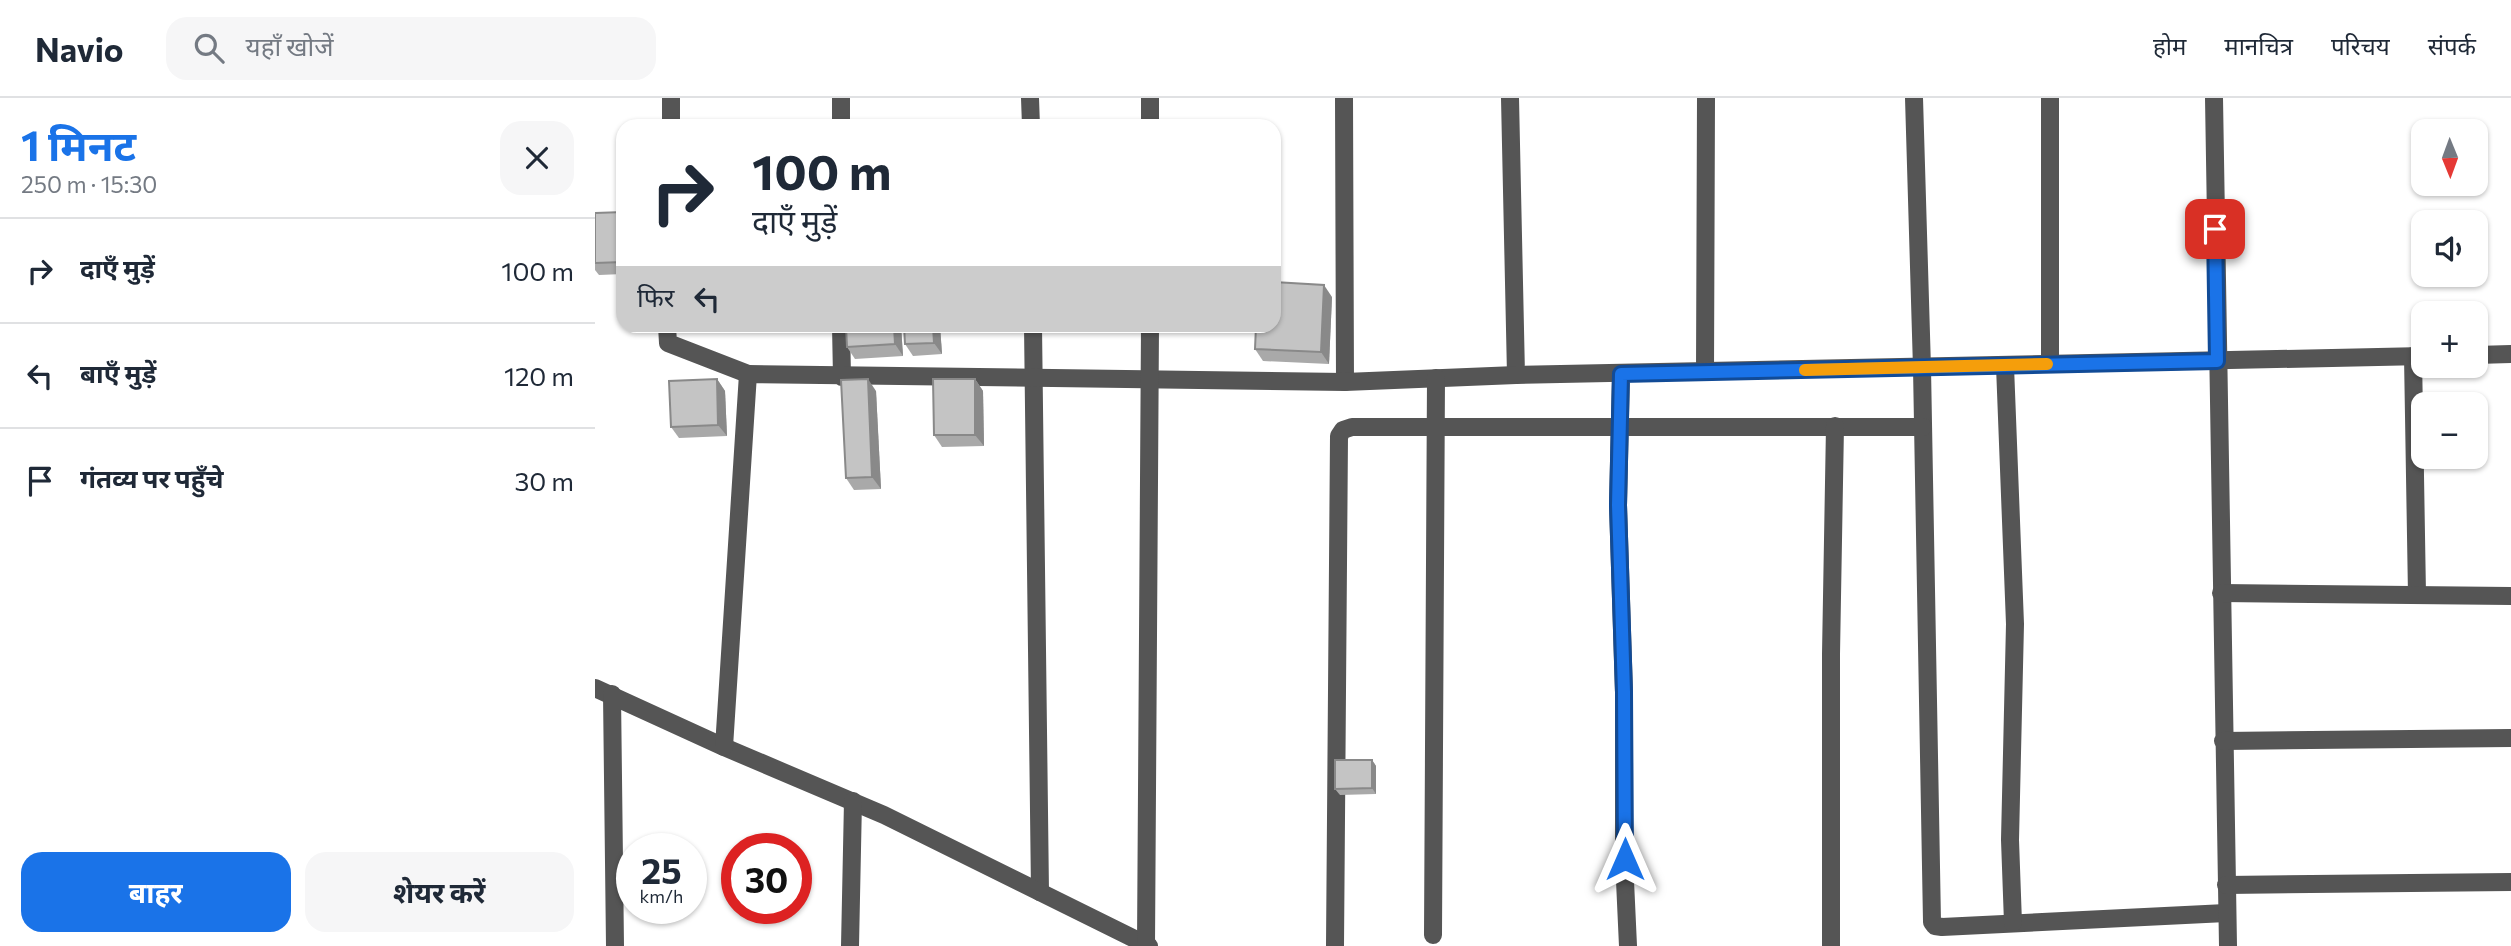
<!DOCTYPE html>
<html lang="hi">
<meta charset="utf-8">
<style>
:root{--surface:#fff;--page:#f6f6f7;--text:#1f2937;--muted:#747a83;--line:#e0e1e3;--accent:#1a73e8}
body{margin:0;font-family:Commissioner,"Noto Sans Devanagari",sans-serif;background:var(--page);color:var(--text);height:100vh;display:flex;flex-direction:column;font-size:26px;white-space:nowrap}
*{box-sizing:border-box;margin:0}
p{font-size:23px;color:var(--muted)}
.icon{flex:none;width:38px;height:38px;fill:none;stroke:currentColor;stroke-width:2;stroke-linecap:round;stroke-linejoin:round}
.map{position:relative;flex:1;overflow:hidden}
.side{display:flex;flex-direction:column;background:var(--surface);width:595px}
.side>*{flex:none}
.guide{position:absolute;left:21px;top:21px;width:665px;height:214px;border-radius:21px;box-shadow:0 2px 5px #0004;background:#fff;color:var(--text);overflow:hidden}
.needle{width:46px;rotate:179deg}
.controls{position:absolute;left:1816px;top:21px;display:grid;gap:14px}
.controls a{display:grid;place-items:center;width:77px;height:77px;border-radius:14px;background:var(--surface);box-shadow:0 2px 5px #0004;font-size:35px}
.speed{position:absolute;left:21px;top:735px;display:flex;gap:14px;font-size:35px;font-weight:700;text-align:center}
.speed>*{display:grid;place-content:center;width:91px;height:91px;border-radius:50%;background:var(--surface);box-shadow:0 2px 5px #0004;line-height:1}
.speed small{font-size:18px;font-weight:400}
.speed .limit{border:10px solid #d22;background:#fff;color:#111}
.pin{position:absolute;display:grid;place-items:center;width:60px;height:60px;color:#fff;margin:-30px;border-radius:14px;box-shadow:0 4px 10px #0006}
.me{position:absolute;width:77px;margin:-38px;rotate:0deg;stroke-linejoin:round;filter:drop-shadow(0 0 5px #0008)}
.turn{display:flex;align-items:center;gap:24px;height:147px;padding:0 21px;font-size:32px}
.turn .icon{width:91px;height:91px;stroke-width:2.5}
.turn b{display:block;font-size:49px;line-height:60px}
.then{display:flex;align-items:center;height:66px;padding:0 21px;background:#0003;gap:14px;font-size:26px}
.round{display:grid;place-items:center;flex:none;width:74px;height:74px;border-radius:21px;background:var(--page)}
.overview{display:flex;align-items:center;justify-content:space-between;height:119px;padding:0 21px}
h1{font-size:42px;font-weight:700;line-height:52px;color:var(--accent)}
.button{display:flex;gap:14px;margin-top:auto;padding:14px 21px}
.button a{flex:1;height:80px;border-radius:21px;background:var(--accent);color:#fff;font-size:28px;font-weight:700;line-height:80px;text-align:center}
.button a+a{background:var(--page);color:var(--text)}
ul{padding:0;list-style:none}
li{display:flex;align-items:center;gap:21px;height:105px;padding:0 21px;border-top:2px solid var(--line)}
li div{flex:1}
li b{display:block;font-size:26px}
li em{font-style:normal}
header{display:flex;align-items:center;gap:42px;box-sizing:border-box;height:98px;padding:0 35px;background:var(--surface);border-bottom:2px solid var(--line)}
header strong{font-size:33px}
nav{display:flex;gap:38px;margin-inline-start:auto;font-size:24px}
.search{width:490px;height:63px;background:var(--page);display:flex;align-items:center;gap:18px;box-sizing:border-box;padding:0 24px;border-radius:21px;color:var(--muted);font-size:26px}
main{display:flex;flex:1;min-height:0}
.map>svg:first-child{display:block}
</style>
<header>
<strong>Navio</strong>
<div class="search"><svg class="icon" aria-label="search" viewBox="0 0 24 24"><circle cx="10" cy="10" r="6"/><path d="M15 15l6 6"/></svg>यहाँ खोजें</div>
<nav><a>होम</a><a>मानचित्र</a><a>परिचय</a><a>संपर्क</a></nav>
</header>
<main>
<section class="side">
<div class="overview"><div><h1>1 मिनट</h1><p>250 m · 15:30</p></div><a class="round"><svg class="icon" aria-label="close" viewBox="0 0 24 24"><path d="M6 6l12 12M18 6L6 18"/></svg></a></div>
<ul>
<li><svg class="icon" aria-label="right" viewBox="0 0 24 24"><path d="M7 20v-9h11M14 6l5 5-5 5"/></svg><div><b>दाएँ मुड़ें</b></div><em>100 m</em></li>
<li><svg class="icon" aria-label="left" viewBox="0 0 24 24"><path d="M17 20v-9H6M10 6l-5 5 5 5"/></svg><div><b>बाएँ मुड़ें</b></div><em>120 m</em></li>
<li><svg class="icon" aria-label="arrive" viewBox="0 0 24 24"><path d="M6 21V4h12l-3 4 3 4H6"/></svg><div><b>गंतव्य पर पहुँचे</b></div><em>30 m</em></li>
</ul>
<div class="button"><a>बाहर</a><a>शेयर करें</a></div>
</section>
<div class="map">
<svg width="1916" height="848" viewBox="0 0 1916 848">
<rect width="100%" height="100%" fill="#fff"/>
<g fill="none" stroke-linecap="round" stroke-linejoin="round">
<g stroke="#555" stroke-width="18">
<polyline points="246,0 246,28"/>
<polyline points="435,0 436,28"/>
<polyline points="555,0 555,28"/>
<polyline points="749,0 750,284"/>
<polyline points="915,0 921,277"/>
<polyline points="1319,0 1327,270 1337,824 1340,828 1347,829 1631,815"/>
<polyline points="1619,0 1633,848"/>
<polyline points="76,28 76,0"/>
<polyline points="72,228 73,245 153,276"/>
<polyline points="246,228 247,279"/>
<polyline points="438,228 445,794"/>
<polyline points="1881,257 1916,256"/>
<polyline points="1818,258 1822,497"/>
<polyline points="1455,266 1455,0"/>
<polyline points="1410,268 1420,526 1415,742 1418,825"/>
<polyline points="1110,274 1111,0"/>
<polyline points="1026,276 1023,407 1029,595 1029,761 1033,848"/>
<polyline points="1626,495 1916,498"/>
<polyline points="0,590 129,649 289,717 554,848"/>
<polyline points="17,596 20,848"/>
<polyline points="1628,643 1916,640"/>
<polyline points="129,649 153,276 750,284 921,277 1829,258"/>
<polyline points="1631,787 1916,784"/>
<polyline points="838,837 841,280"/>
<polyline points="551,847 555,228"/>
<polyline points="255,848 258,703"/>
<polyline points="740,848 744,338 748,332 757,329 1328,329"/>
<polyline points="1236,848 1236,556 1240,328"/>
</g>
</g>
<g fill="#a9a9a9">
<polygon points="28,114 28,176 4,177 0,172 0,115"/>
<polygon points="737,199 734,266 668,263 660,251"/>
<polygon points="306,228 308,258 260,261 252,249"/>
<polygon points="345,228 347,256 318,258 310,246"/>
<polygon points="122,281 130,293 132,338 84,340 76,329"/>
<polygon points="380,281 388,293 389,348 347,349 339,337"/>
<polygon points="281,293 286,391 259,392 251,380"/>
<polygon points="777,662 781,668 781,696 745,697 740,691"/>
</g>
<g fill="#898989">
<polygon points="729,187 737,199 734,266 726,254"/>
<polygon points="299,228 306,228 308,258 300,246"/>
<polygon points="338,228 345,228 347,256 339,245"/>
<polygon points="122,281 130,293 132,338 123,327"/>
<polygon points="273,281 281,293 286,391 277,379"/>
<polygon points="380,281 388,293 389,348 380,337"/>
<polygon points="777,662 781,668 781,696 777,690"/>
</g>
<g fill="#c4c4c4" stroke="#898989" stroke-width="2">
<polygon points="28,114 28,164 0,165 0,115"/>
<polygon points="679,184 729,187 726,254 660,251 661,228 679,228"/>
<polygon points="251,228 299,228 300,246 252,249"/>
<polygon points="309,228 338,228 339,245 310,246"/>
<polygon points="122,281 123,327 76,329 74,283"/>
<polygon points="273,281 277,379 251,380 246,282"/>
<polygon points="338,281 380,281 380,337 339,337"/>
<polygon points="740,662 777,662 777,690 740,691"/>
</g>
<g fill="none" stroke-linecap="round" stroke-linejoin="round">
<g stroke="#114b97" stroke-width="18">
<polyline id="route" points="1030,761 1029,594 1023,407 1026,276 1622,263 1620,131"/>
</g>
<use href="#route" stroke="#1a73e8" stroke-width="12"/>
<polyline stroke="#f59e0b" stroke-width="12" points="1210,272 1452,266"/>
</g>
</svg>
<div class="controls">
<a><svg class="needle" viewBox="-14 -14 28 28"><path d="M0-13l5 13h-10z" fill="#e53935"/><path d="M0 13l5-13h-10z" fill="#747a83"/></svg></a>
<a><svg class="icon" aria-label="sound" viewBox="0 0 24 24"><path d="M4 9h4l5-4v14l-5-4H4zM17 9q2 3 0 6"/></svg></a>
<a>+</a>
<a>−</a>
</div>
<div class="speed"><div>25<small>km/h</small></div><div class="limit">30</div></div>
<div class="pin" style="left:1620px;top:131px;background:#d93025"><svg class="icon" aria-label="arrive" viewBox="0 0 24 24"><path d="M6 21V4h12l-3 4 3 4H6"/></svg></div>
<svg class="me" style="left:1030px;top:761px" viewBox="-20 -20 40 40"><path d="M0-17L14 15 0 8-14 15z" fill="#1a73e8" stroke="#fff" stroke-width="4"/></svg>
<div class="guide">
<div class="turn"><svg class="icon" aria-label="right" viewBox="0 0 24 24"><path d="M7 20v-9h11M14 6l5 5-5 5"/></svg><div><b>100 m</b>दाएँ मुड़ें</div></div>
<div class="then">फिर<svg class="icon" aria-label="left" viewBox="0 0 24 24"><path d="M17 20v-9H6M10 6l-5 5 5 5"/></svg></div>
</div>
</div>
</main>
